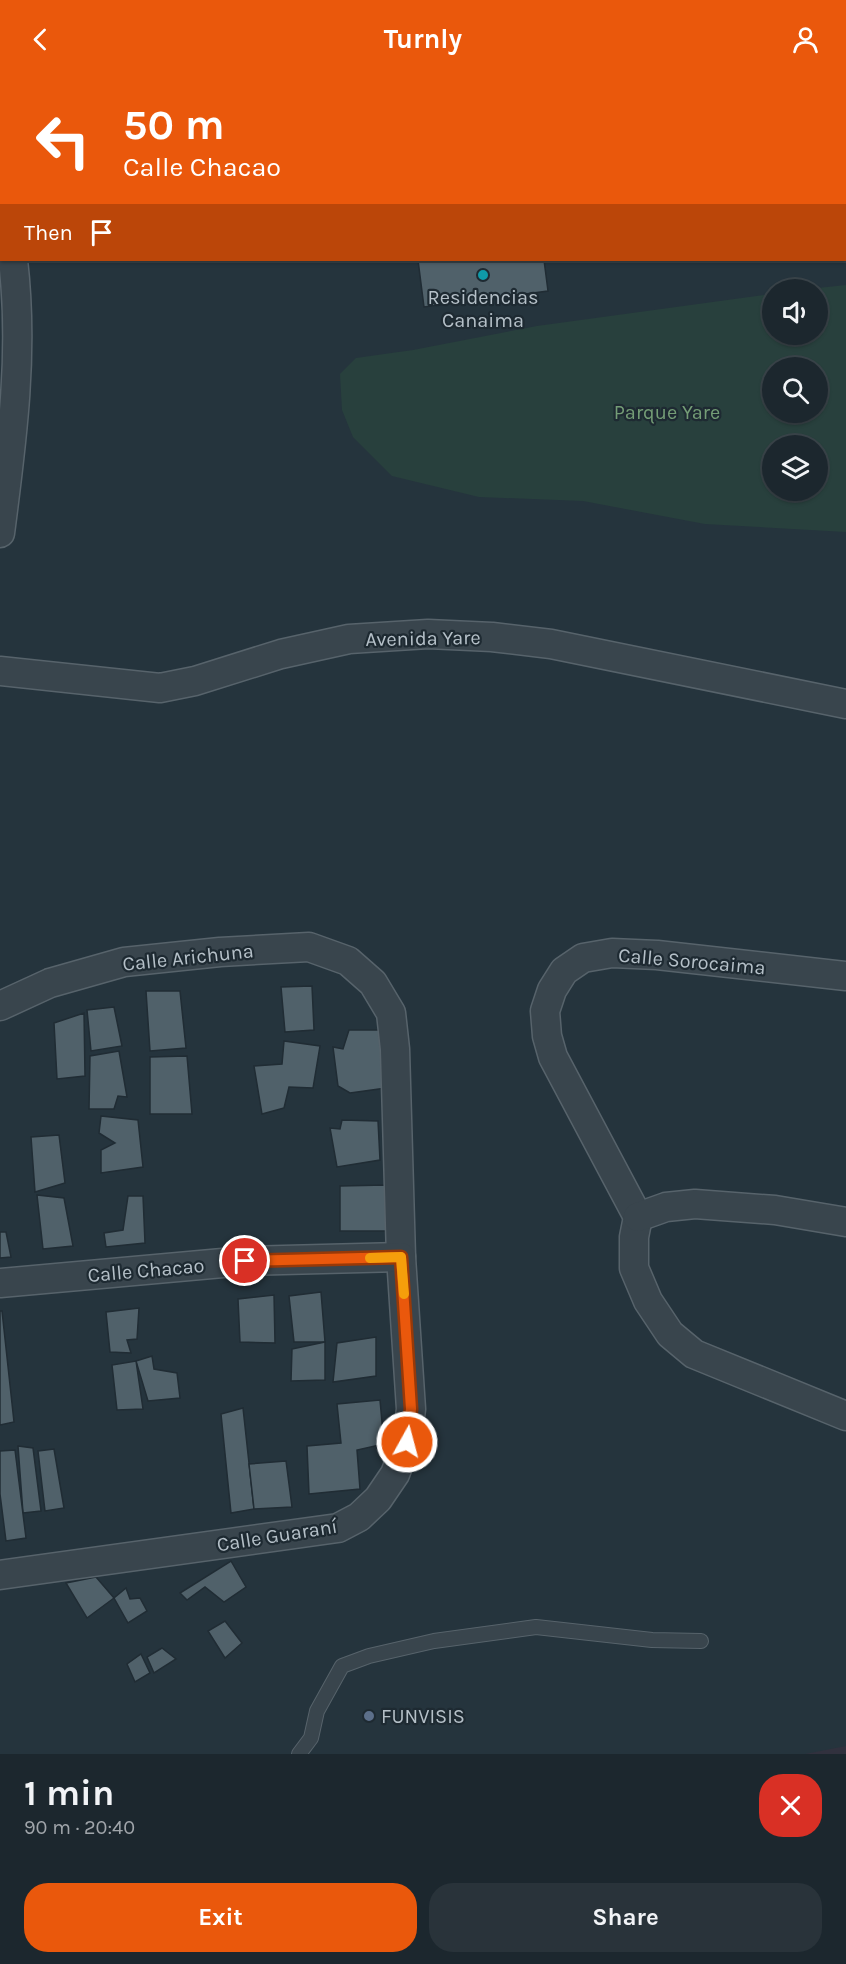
<!DOCTYPE html>
<meta charset="utf-8">
<style>
:root{--surface:#1c272e;--page:#29333a;--text:#f1f3f6;--muted:#a0a5aa;--line:#3a444a;--accent:#ea580c}
body{margin:0;font-family:Karla,sans-serif;background:var(--page);color:var(--text);height:100vh;display:flex;flex-direction:column;font-size:22px;white-space:nowrap}
*{box-sizing:border-box;margin:0}
p{font-size:20px;color:var(--muted)}
.icon{flex:none;width:33px;height:33px;fill:none;stroke:currentColor;stroke-width:2;stroke-linecap:round;stroke-linejoin:round}
.map{position:relative;height:1676px;overflow:hidden}
.sheet{display:flex;flex-direction:column;background:var(--surface);flex:1}
.sheet>*{flex:none}
.hud{position:absolute;left:0px;top:0px;width:846px;height:183px;box-shadow:0 2px 4px #0004,0 0 0 2px var(--line);background:#ea580c;color:#fff;overflow:hidden}
.tools{position:absolute;left:762px;top:201px;display:grid;gap:12px}
.tools a{display:grid;place-items:center;width:66px;height:66px;border-radius:50%;background:var(--surface);box-shadow:0 2px 4px #0004,0 0 0 2px var(--line);font-size:30px}
.pin{position:absolute;display:grid;place-items:center;width:51px;height:51px;color:#fff;margin:-26px;border:3px solid #fff;border-radius:50%;box-shadow:0 2px 6px #0007}
.me{position:absolute;width:66px;margin:-33px;rotate:7deg;stroke-linejoin:round;filter:drop-shadow(0 0 4px #0008)}
.turn{display:flex;align-items:center;gap:21px;height:126px;padding:0 24px;font-size:27px}
.turn .icon{width:78px;height:78px;stroke-width:2.5}
.turn b{display:block;font-size:42px;line-height:51px}
.then{display:flex;align-items:center;height:57px;padding:0 24px;background:#0003;gap:12px;font-size:22px}
.round{display:grid;place-items:center;flex:none;width:63px;height:63px;border-radius:24px;background:var(--page)}
.head{display:flex;align-items:center;justify-content:space-between;height:102px;padding:0 24px}
h1{font-size:36px;font-weight:700;line-height:45px}
.action{display:flex;gap:12px;margin-top:auto;padding:12px 24px}
.action a{flex:1;height:69px;border-radius:24px;background:var(--accent);color:#fff;font-size:24px;font-weight:700;line-height:69px;text-align:center}
.action a+a{background:var(--page);color:var(--text)}
header{display:flex;justify-content:space-between;align-items:center;height:78px;padding:0 24px;background:var(--accent);color:#fff;font-size:27px;font-weight:700}
.map>svg:first-child{display:block}
</style>
<header><svg class="icon" aria-label="back" viewBox="0 0 24 24"><path d="M15 5l-7 7 7 7"/></svg>Turnly<svg class="icon" aria-label="person" viewBox="0 0 24 24"><circle cx="12" cy="8" r="4"/><path d="M4 21q1-7 8-7t8 7"/></svg></header>
<div class="map">
<svg width="846" height="1676" viewBox="0 0 846 1676">
<rect width="100%" height="100%" fill="#25343d"/>
<polygon fill="#31313e" points="846,1668 846,1676 805,1676"/>
<path fill="#28403d" fill-rule="evenodd" d="M846 207V454L705 446 583 423 479 419 392 398 353 359 342 332 340 296 356 280 413 272 537 248 772 216V256H818V212L809 211ZM772 290H818V334H772ZM772 368H818V412H772Z"/>
<g fill="#50616a" stroke="#202c34" stroke-width="1.5">
<polygon points="844,16 846,16 846,148 844,149"/>
<polygon points="418,182 544,182 548,213 424,229"/>
<polygon points="312,908 314,952 285,954 281,909"/>
<polygon points="146,913 180,913 186,970 150,973"/>
<polygon points="114,929 122,968 91,973 87,932"/>
<polygon points="84,935 85,998 57,1001 54,945"/>
<polygon points="349,952 386,952 386,1010 350,1015 338,1008 333,969 343,971"/>
<polygon points="284,963 320,968 313,1010 289,1009 284,1030 262,1036 254,988 282,986"/>
<polygon points="119,973 127,1019 118,1018 114,1031 89,1031 90,978"/>
<polygon points="187,978 192,1036 150,1036 150,979"/>
<polygon points="101,1038 138,1042 143,1089 101,1095 101,1072 115,1065 99,1055"/>
<polygon points="342,1042 378,1043 380,1082 337,1089 330,1050 340,1051"/>
<polygon points="59,1057 65,1105 35,1114 31,1059"/>
<polygon points="386,1107 388,1153 340,1153 340,1108"/>
<polygon points="37,1117 64,1120 73,1168 43,1171"/>
<polygon points="128,1118 143,1118 145,1165 106,1169 104,1155 123,1152"/>
<polygon points="0,1154 6,1154 11,1179 0,1180"/>
<polygon points="321,1214 325,1264 294,1264 289,1218"/>
<polygon points="274,1217 275,1265 240,1264 238,1221"/>
<polygon points="139,1230 137,1261 127,1262 131,1275 110,1274 106,1234"/>
<polygon points="0,1233 2,1233 14,1344 0,1347"/>
<polygon points="376,1259 376,1298 333,1304 337,1265"/>
<polygon points="325,1264 325,1302 291,1303 292,1271"/>
<polygon points="152,1278 154,1291 177,1295 180,1320 148,1323 136,1283"/>
<polygon points="136,1283 143,1331 117,1332 112,1287"/>
<polygon points="380,1322 384,1366 357,1372 360,1411 309,1416 307,1368 341,1365 337,1326"/>
<polygon points="243,1330 254,1431 231,1435 221,1336"/>
<polygon points="18,1368 33,1370 41,1433 23,1435"/>
<polygon points="54,1371 64,1430 45,1433 38,1373"/>
<polygon points="15,1372 26,1460 6,1463 0,1416 0,1373"/>
<polygon points="286,1383 292,1429 254,1431 249,1386"/>
<polygon points="231,1483 246,1509 224,1524 205,1509 187,1522 180,1515"/>
<polygon points="96,1499 114,1520 87,1540 66,1505"/>
<polygon points="126,1510 130,1521 140,1520 147,1533 128,1545 114,1520"/>
<polygon points="225,1543 242,1565 225,1580 208,1553"/>
<polygon points="162,1570 176,1581 154,1595 147,1579"/>
<polygon points="141,1576 150,1595 135,1604 127,1586"/>
</g>
<g fill="none" stroke-linecap="round" stroke-linejoin="round">
<g stroke="#57636b" stroke-width="16">
<polyline id="service" points="299,1676 311,1660 317,1633 342,1588 369,1578 434,1563 536,1549 652,1562 701,1563"/>
</g>
<g stroke="#57636b" stroke-width="31">
<g id="minor">
<polyline points="198,0 198,2"/>
<polyline points="710,2 718,0"/>
<polyline points="0,67 2,79"/>
<path d="M0 455C12 363 24 274 13 182"/>
<polyline points="0,593 160,610 195,603 281,576 349,561 428,556 492,559 551,566 846,626"/>
<polyline points="0,928 50,905 124,884 220,874 309,869 348,883 373,905 391,935 395,971 401,1179 411,1331 407,1364 395,1396 378,1421 359,1439 338,1450 0,1497"/>
<polyline points="638,1139 553,979 547,958 545,933 552,912 564,893 583,880 612,875 657,877 846,898"/>
<polyline points="638,1139 634,1159 634,1190 648,1223 670,1256 694,1276 846,1338"/>
<polyline points="638,1139 666,1129 695,1126 775,1132 846,1144"/>
<polyline points="0,1205 245,1183 401,1179"/>
</g>
</g>
<use href="#service" stroke="#39454d" stroke-width="14"/>
<use href="#minor" stroke="#39454d" stroke-width="28"/>
</g>
<g fill="none" stroke-linecap="round" stroke-linejoin="round">
<g stroke="#983908" stroke-width="15">
<polyline id="route" points="245,1183 401,1179 411,1331 407,1364"/>
</g>
<use href="#route" stroke="#ea580c" stroke-width="10"/>
<polyline stroke="#f59e0b" stroke-width="10" points="370,1180 401,1179 404,1216"/>
</g>
<circle fill="#0f9aa8" stroke="#1e2a32" stroke-width="2" cx="483" cy="197" r="6"/>
<circle fill="#5c6f8a" stroke="#1e2a32" stroke-width="2" cx="369" cy="1638" r="6"/>
<g text-anchor="middle" stroke-width="4.5" stroke-linejoin="round" paint-order="stroke">
<g font-size="20" fill="#b5c0c8" stroke="#1e2a32">
<text x="483" y="226">Residencias<tspan x="483" dy="23">Canaima</tspan></text>
<text x="381" y="1645" text-anchor="start">FUNVISIS</text>
</g>
<g font-size="20" fill="#749d76" stroke="#1e2a32">
<text x="667" y="341">Parque Yare</text>
</g>
<g font-size="20" fill="#b5c0c8" stroke="#1e2a32">
<text transform="translate(423 560) rotate(-1)" y="7">Avenida Yare</text>
<text transform="translate(188 879) rotate(-6)" y="7">Calle Arichuna</text>
<text transform="translate(692 883) rotate(5)" y="7">Calle Sorocaima</text>
<text transform="translate(146 1192) rotate(-5)" y="7">Calle Chacao</text>
<text transform="translate(277 1457) rotate(-9)" y="7">Calle Guaraní</text>
</g>
</g>
</svg>
<div class="tools">
<a><svg class="icon" aria-label="sound" viewBox="0 0 24 24"><path d="M4 9h4l5-4v14l-5-4H4zM17 9q2 3 0 6"/></svg></a>
<a><svg class="icon" aria-label="search" viewBox="0 0 24 24"><circle cx="10" cy="10" r="6"/><path d="M15 15l6 6"/></svg></a>
<a><svg class="icon" aria-label="layers" viewBox="0 0 24 24"><path d="M12 4l9 5-9 5-9-5zM3 14l9 5 9-5"/></svg></a>
</div>
<div class="pin" style="left:245px;top:1183px;background:#d93025"><svg class="icon" aria-label="arrive" viewBox="0 0 24 24"><path d="M6 21V4h12l-3 4 3 4H6"/></svg></div>
<svg class="me" style="left:407px;top:1364px" viewBox="-20 -20 40 40"><circle r="17" fill="#ea580c" stroke="#fff" stroke-width="3"/><path d="M0-11L8 9 0 5-8 9z" fill="#fff"/></svg>
<div class="hud">
<div class="turn"><svg class="icon" aria-label="left" viewBox="0 0 24 24"><path d="M17 20v-9H6M10 6l-5 5 5 5"/></svg><div><b>50 m</b>Calle Chacao</div></div>
<div class="then">Then<svg class="icon" aria-label="arrive" viewBox="0 0 24 24"><path d="M6 21V4h12l-3 4 3 4H6"/></svg></div>
</div>
</div>
<section class="sheet">
<div class="head"><div><h1>1 min</h1><p>90 m · 20:40</p></div><a class="round" style="background:#d93025;color:#fff"><svg class="icon" aria-label="close" viewBox="0 0 24 24"><path d="M6 6l12 12M18 6L6 18"/></svg></a></div>
<div class="action"><a>Exit</a><a>Share</a></div>
</section>
